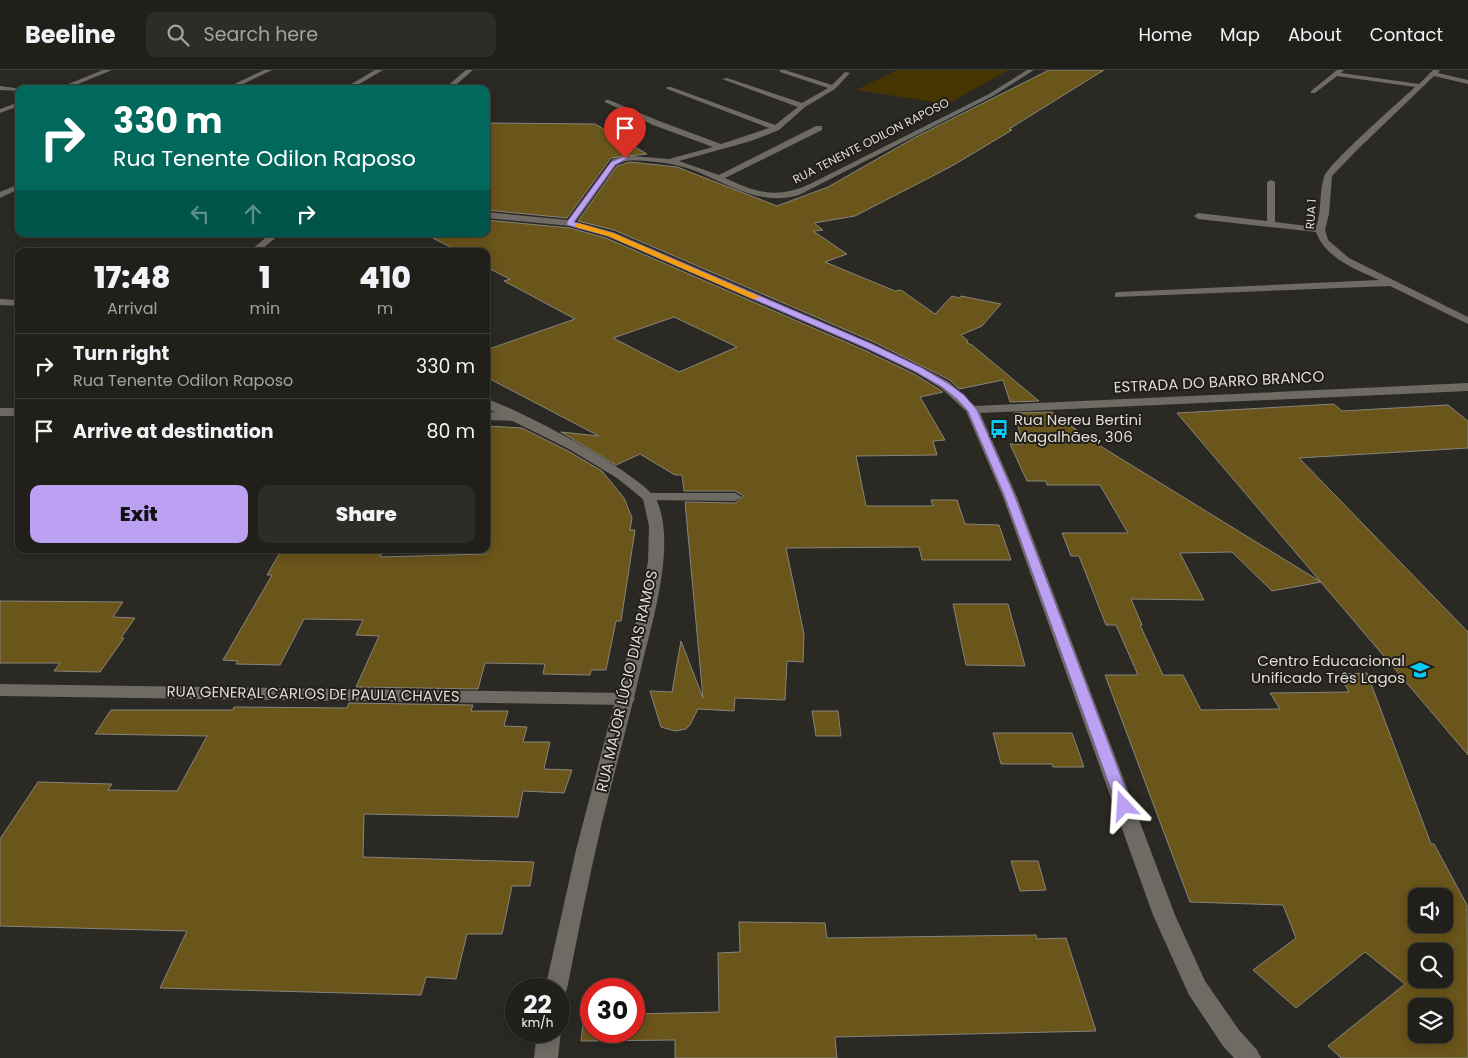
<!DOCTYPE html>
<meta charset="utf-8">
<style>
:root{--surface:#201f1a;--page:#2d2c27;--text:#f1f3f6;--muted:#a2a2a2;--line:#3d3d39;--accent:#bca0f2}
body{margin:0;font-family:Poppins,sans-serif;background:var(--page);color:var(--text);height:100vh;display:flex;flex-direction:column;font-size:19px;white-space:nowrap}
*{box-sizing:border-box;margin:0}
p{font-size:16px;color:var(--muted)}
.icon{flex:none;width:28px;height:28px;fill:none;stroke:currentColor;stroke-width:2;stroke-linecap:round;stroke-linejoin:round}
.map{position:relative;flex:1;overflow:hidden}
.panel{position:absolute;left:15px;top:178px;width:475px;height:305px;display:flex;flex-direction:column;background:var(--surface);border-radius:10px;box-shadow:0 2px 12px #0003,0 0 0 1px var(--line)}
.panel>*{flex:none}
.banner{position:absolute;left:15px;top:15px;width:475px;height:152px;border-radius:10px;box-shadow:0 2px 12px #0003,0 0 0 1px var(--line);background:#00695c;color:#fff;overflow:hidden}
.controls{position:absolute;left:1408px;top:818px;display:grid;gap:10px}
.controls a{display:grid;place-items:center;width:45px;height:45px;border-radius:10px;background:var(--surface);box-shadow:0 2px 12px #0003,0 0 0 1px var(--line);font-size:25px}
.speed{position:absolute;left:505px;top:908px;display:flex;gap:10px;font-size:25px;font-weight:700;text-align:center}
.speed>*{display:grid;place-content:center;width:65px;height:65px;border-radius:50%;background:var(--surface);box-shadow:0 2px 12px #0003,0 0 0 1px var(--line);line-height:1}
.speed small{font-size:12px;font-weight:400}
.speed .limit{border:8px solid #d22;background:#fff;color:#111}
.pin{position:absolute;display:grid;place-items:center;width:42px;height:42px;color:#fff;margin:-51px -21px;border-radius:50% 50% 50% 0;rotate:-45deg;box-shadow:0 0 5px #0007}
.pin .icon{rotate:45deg}
.me{position:absolute;width:55px;margin:-28px;rotate:340deg;stroke-linejoin:round;filter:drop-shadow(0 0 4px #0008)}
.turn{display:flex;align-items:center;gap:18px;height:105px;padding:0 15px;font-size:22px}
.turn .icon{width:65px;height:65px;stroke-width:2.5}
.turn b{display:block;font-size:35px;line-height:42px}
.lanes{display:flex;align-items:center;height:48px;padding:0 15px;background:#0003;justify-content:center;gap:25px;direction:ltr}
.lanes .off{opacity:.35}
.eta{display:flex;justify-content:space-evenly;align-items:center;height:85px;text-align:center}
.eta b{font-size:30px;font-weight:800;line-height:35px}
.button{display:flex;gap:10px;margin-top:auto;padding:10px 15px}
.button a{flex:1;height:58px;border-radius:10px;background:var(--accent);color:#111;font-size:20px;font-weight:800;line-height:58px;text-align:center}
.button a+a{background:var(--page);color:var(--text)}
ul{padding:0;list-style:none}
li{display:flex;align-items:center;gap:15px;height:65px;padding:0 15px;border-top:1px solid var(--line)}
li div{flex:1}
li b{display:block;font-size:19px}
li em{font-style:normal}
header{display:flex;align-items:center;gap:30px;box-sizing:border-box;height:70px;padding:0 25px;background:var(--surface);border-bottom:1px solid var(--line)}
header strong{font-size:24px}
nav{display:flex;gap:28px;margin-inline-start:auto;font-size:18px}
.search{width:350px;height:45px;background:var(--page);display:flex;align-items:center;gap:12px;box-sizing:border-box;padding:0 18px;border-radius:10px;color:var(--muted);font-size:19px}
.map>svg:first-child{display:block}
</style>
<header>
<strong>Beeline</strong>
<div class="search"><svg class="icon" aria-label="search" viewBox="0 0 24 24"><circle cx="10" cy="10" r="6"/><path d="M15 15l6 6"/></svg>Search here</div>
<nav><a>Home</a><a>Map</a><a>About</a><a>Contact</a></nav>
</header>
<div class="map">
<svg width="1468" height="988" viewBox="0 0 1468 988">
<rect width="100%" height="100%" fill="#2b2923"/>
<polygon fill="#463503" points="897,0 1008,0 948,34 856,20"/>
<g fill="#6a551a" stroke="#87847d" fill-rule="evenodd">
<polygon points="1049,0 1104,0 1009,59 1012,60 952,96 855,146 814,153 823,160 813,161 847,184 825,192 895,221 901,220 935,244 952,226 959,228 961,226 1001,234 982,256 961,265 968,271 967,273 972,275 1039,331 1010,332 1003,310 959,319 950,310 874,272 614,160 578,151 617,96 630,92 677,97 777,136 828,117 914,68"/>
<polygon points="486,53 595,54 647,84 611,88 567,148 486,140"/>
<path d="M486 150 570 158 606 168 864 280 914 304 940 320 943 322 920 327 945 370 933 371 937 385 856 386 866 436H933L931 430H957L965 454 999 455 1011 490H922L919 477 786 478 804 564 803 592 787 591 785 630 735 628 734 641 698 639 690 655 686 659 675 661 661 657 650 621 672 622 681 571 703 628 685 432 735 433 744 426 735 421H684L682 405H675L640 384 616 395 561 362 599 366 486 307V280L575 249 504 211 510 209 486 197V181H458L425 164H486ZM674 247 737 277 679 302 613 268Z"/>
<polygon points="1334,334 1342,341 1448,335 1468,351 1468,378 1299,388 1468,562 1468,685 1177,343"/>
<path d="M1052 342 1089 369 1321 512 1272 521 1232 482 1180 483 1204 530 1131 529 1142 555H1140L1163 605H1183L1201 640 1280 639 1270 623 1349 622 1339 604 1367 603 1431 774H1434L1467 835 1468 988H1341L1328 976 1405 914 1365 882 1296 938 1253 900 1296 868 1283 835 1190 832 1105 605H1138L1116 555H1106L1079 486H1071L1062 463H1128L1100 415H1047L1046 411H1027L1010 374H1023L1014 343ZM1416 826H1444V854H1416ZM1416 881H1444V909H1416ZM1416 936H1444V964H1416Z"/>
<polygon points="486,356 522,358 568,381 602,401 624,428 632,448 630,460 635,460 621,551 616,551 606,600 591,600 590,605 543,604 545,594 485,593 478,619 356,617 379,566 356,565 363,550 304,549 280,595 236,594 238,591 223,590 272,505 267,505 282,479 384,479 380,487 486,484"/>
<polygon points="0,531 123,532 113,547 135,548 121,568 124,568 100,602 54,601 60,593 0,593"/>
<polygon points="953,534 1008,534 1025,596 966,595"/>
<polygon points="349,633 473,635 471,641 508,641 504,656 527,657 523,672 550,672 544,699 572,700 564,723 523,721 518,747 364,744 363,787 534,792 530,816 512,816 502,864 467,864 456,909 426,907 421,925 160,918 187,861 0,856 0,769 38,712 112,714 108,720 177,721 207,666 95,664 111,640 233,640 234,637 347,638"/>
<polygon points="812,641 838,641 841,666 816,666"/>
<polygon points="993,663 1072,663 1084,697 1053,697 1052,694 1001,694"/>
<polygon points="1011,791 1038,791 1046,820 1020,821"/>
<polygon points="739,852 825,853 827,868 1036,865 1037,869 1066,868 1096,961 835,967 837,988 675,988 675,970 581,971 584,945 591,945 591,961 634,961 634,944 719,942 718,883 740,882"/>
</g>
<g fill="none" stroke-linecap="round" stroke-linejoin="round">
<g fill="#6e6b64" fill-rule="evenodd">
<polygon points="103,0 112,0 66,19 56,19"/>
<polygon points="264,0 272,0 233,19 224,19"/>
<polygon points="375,0 383,0 351,19 343,19"/>
<path d="M780 0H785L832 15 845 2 850 3 835 19 805 37 779 60 751 71 679 91 719 105 816 56H822V60L725 108C757 123 777 129 810 114L989 24 1027 0H1034L993 26 799 125C761 136 732 116 698 102 681 95 663 92 646 91 635 90 625 89 616 95L575 152 613 162 873 274 923 298 949 312 975 336 1468 313V321L980 343 1017 427 1175 845 1205 911 1239 960 1257 980 1261 988H1234L1223 976 1189 925 1153 845 1003 427 966 341 941 318 915 302 865 278 607 166 570 156 486 148V142L568 150 613 89 632 86 669 89 713 77 653 55 605 32V30H609L659 51 721 74 769 58 667 19V17H671L775 55 798 37 722 9 727 8 802 33 828 18 780 2Z"/>
<path d="M1337 0H1344L1341 3 1419 14 1433 0H1440L1438 3 1468 10V14L1434 6 1356 81 1332 106 1329 144 1325 160 1328 170 1349 188 1468 247V254L1390 216 1115 227V223L1119 222 1379 210C1356 199 1326 189 1316 162L1198 149 1194 146 1198 143 1267 151V112L1271 110 1275 112V152L1316 157C1322 141 1319 123 1324 107 1328 94 1400 31 1415 17L1337 6 1315 23H1311V21Z"/>
<polygon points="0,16 22,19 19,19 19,21 0,20"/>
<polygon points="19,32 19,36 0,43 0,39"/>
<polygon points="19,114 19,119 0,128 0,122"/>
<rect x="0" y="338" width="19" height="8"/>
<polygon points="486,342 516,343 522,347 516,351 486,350"/>
<polygon points="648,423 735,423 742,427 735,431 643,430 641,427"/>
<polygon points="0,614 626,623 632,625 635,629 632,633 626,635 0,626"/>
</g>
<g fill="#6e6b64" fill-rule="evenodd">
<polygon points="466,0 473,0 451,19 444,19"/>
<polygon points="270,164 280,164 260,181 250,181"/>
</g>
<g fill="#6e6b64" fill-rule="evenodd">
<polygon points="0,229 19,230 19,236 0,235"/>
<path d="M486 329C515 337 646 406 657 431 676 474 653 550 642 594 630 647 615 699 602 752 589 808 578 863 567 919L564 926 559 928V919H545L576 780 636 551 648 492 649 456 643 429 617 408 569 379 486 338Z"/>
<polygon points="559,957 561,961 558,988 534,988 537,961 559,961"/>
</g>
</g>
<polygon fill="#bca0f2" stroke="#7a689d" points="623,87 628,88 615,95 574,152 613,163 872,274 922,298 949,314 964,325 977,340 1015,427 1132,736 1129,740 1124,742 1119,740 1117,736 1005,427 968,341 957,329 942,317 916,302 866,278 608,166 567,155 567,152 611,92"/>
<polygon fill="#f59e0b" points="578,153 613,163 760,227 753,229 608,166 576,157 575,155"/>
<defs>
<g id="bus-bare" transform="scale(1.5)"><path d="M-5-6H5V4H4V6H2V4H-2V6H-4V4H-5ZM-3.5-4V0h7V-4ZM-3.5 1.2v1.5H-2V1.2ZM2 1.2v1.5H3.5V1.2Z" fill="#06cbf9" stroke="#221f19" stroke-width="2.5" paint-order="stroke"/></g>
<g id="school-bare" transform="scale(1.5)"><path d="M0-5L7-2L0 1L-7-2ZM-4 1L0 2.5L4 1V4Q0 6-4 4Z" fill="#06cbf9" stroke="#221f19" stroke-width="2.5" paint-order="stroke"/></g>
</defs>
<g fill-rule="evenodd">
<use href="#bus-bare" x="999" y="359"/>
<use href="#school-bare" x="1420" y="600"/>
</g>
<g text-anchor="middle" stroke-width="4" stroke-linejoin="round" paint-order="stroke">
<g font-size="12" fill="#dfddd9" stroke="#221f19">
<text transform="translate(871 71) rotate(-27)" y="4">RUA TENENTE ODILON RAPOSO</text>
<text transform="translate(1311 144) rotate(-86)" y="4">RUA 1</text>
</g>
<g font-size="15" fill="#dfddd9" stroke="#221f19">
<text transform="translate(1219 312) rotate(-3)" y="5">ESTRADA DO BARRO BRANCO</text>
<text transform="translate(627 611) rotate(-77)" y="5">RUA MAJOR LÚCIO DIAS RAMOS</text>
<text transform="translate(313 624) rotate(1)" y="5">RUA GENERAL CARLOS DE PAULA CHAVES</text>
</g>
<g font-size="15" fill="#dfddd9" stroke="#221f19" text-anchor="start">
<text x="1014" y="355">Rua Nereu Bertini<tspan x="1014" dy="17">Magalhães, 306</tspan></text>
<text x="1405" y="596" text-anchor="end">Centro Educacional<tspan x="1405" dy="17">Unificado Três Lagos</tspan></text>
</g>
</g>
</svg>
<div class="controls">
<a><svg class="icon" aria-label="sound" viewBox="0 0 24 24"><path d="M4 9h4l5-4v14l-5-4H4zM17 9q2 3 0 6"/></svg></a>
<a><svg class="icon" aria-label="search" viewBox="0 0 24 24"><circle cx="10" cy="10" r="6"/><path d="M15 15l6 6"/></svg></a>
<a><svg class="icon" aria-label="layers" viewBox="0 0 24 24"><path d="M12 4l9 5-9 5-9-5zM3 14l9 5 9-5"/></svg></a>
</div>
<div class="speed"><div>22<small>km/h</small></div><div class="limit">30</div></div>
<div class="pin" style="left:625px;top:88px;background:#d93025"><svg class="icon" aria-label="arrive" viewBox="0 0 24 24"><path d="M6 21V4h12l-3 4 3 4H6"/></svg></div>
<svg class="me" style="left:1124px;top:736px" viewBox="-20 -20 40 40"><path d="M0-17L14 15 0 8-14 15z" fill="#bca0f2" stroke="#fff" stroke-width="4"/></svg>
<div class="banner">
<div class="turn"><svg class="icon" aria-label="right" viewBox="0 0 24 24"><path d="M7 20v-9h11M14 6l5 5-5 5"/></svg><div><b>330 m</b>Rua Tenente Odilon Raposo</div></div>
<div class="lanes"><svg class="icon off" aria-label="left" viewBox="0 0 24 24"><path d="M17 20v-9H6M10 6l-5 5 5 5"/></svg><svg class="icon off" aria-label="ahead" viewBox="0 0 24 24"><path d="M12 20V5M6 11l6-6 6 6"/></svg><svg class="icon" aria-label="right" viewBox="0 0 24 24"><path d="M7 20v-9h11M14 6l5 5-5 5"/></svg></div>
</div>
<section class="panel">
<div class="eta">
<div><b>17:48</b><p>Arrival</p></div>
<div><b>1</b><p>min</p></div>
<div><b>410</b><p>m</p></div>
</div>
<ul>
<li><svg class="icon" aria-label="right" viewBox="0 0 24 24"><path d="M7 20v-9h11M14 6l5 5-5 5"/></svg><div><b>Turn right</b><p>Rua Tenente Odilon Raposo</p></div><em>330 m</em></li>
<li><svg class="icon" aria-label="arrive" viewBox="0 0 24 24"><path d="M6 21V4h12l-3 4 3 4H6"/></svg><div><b>Arrive at destination</b></div><em>80 m</em></li>
</ul>
<div class="button"><a>Exit</a><a>Share</a></div>
</section>
</div>
